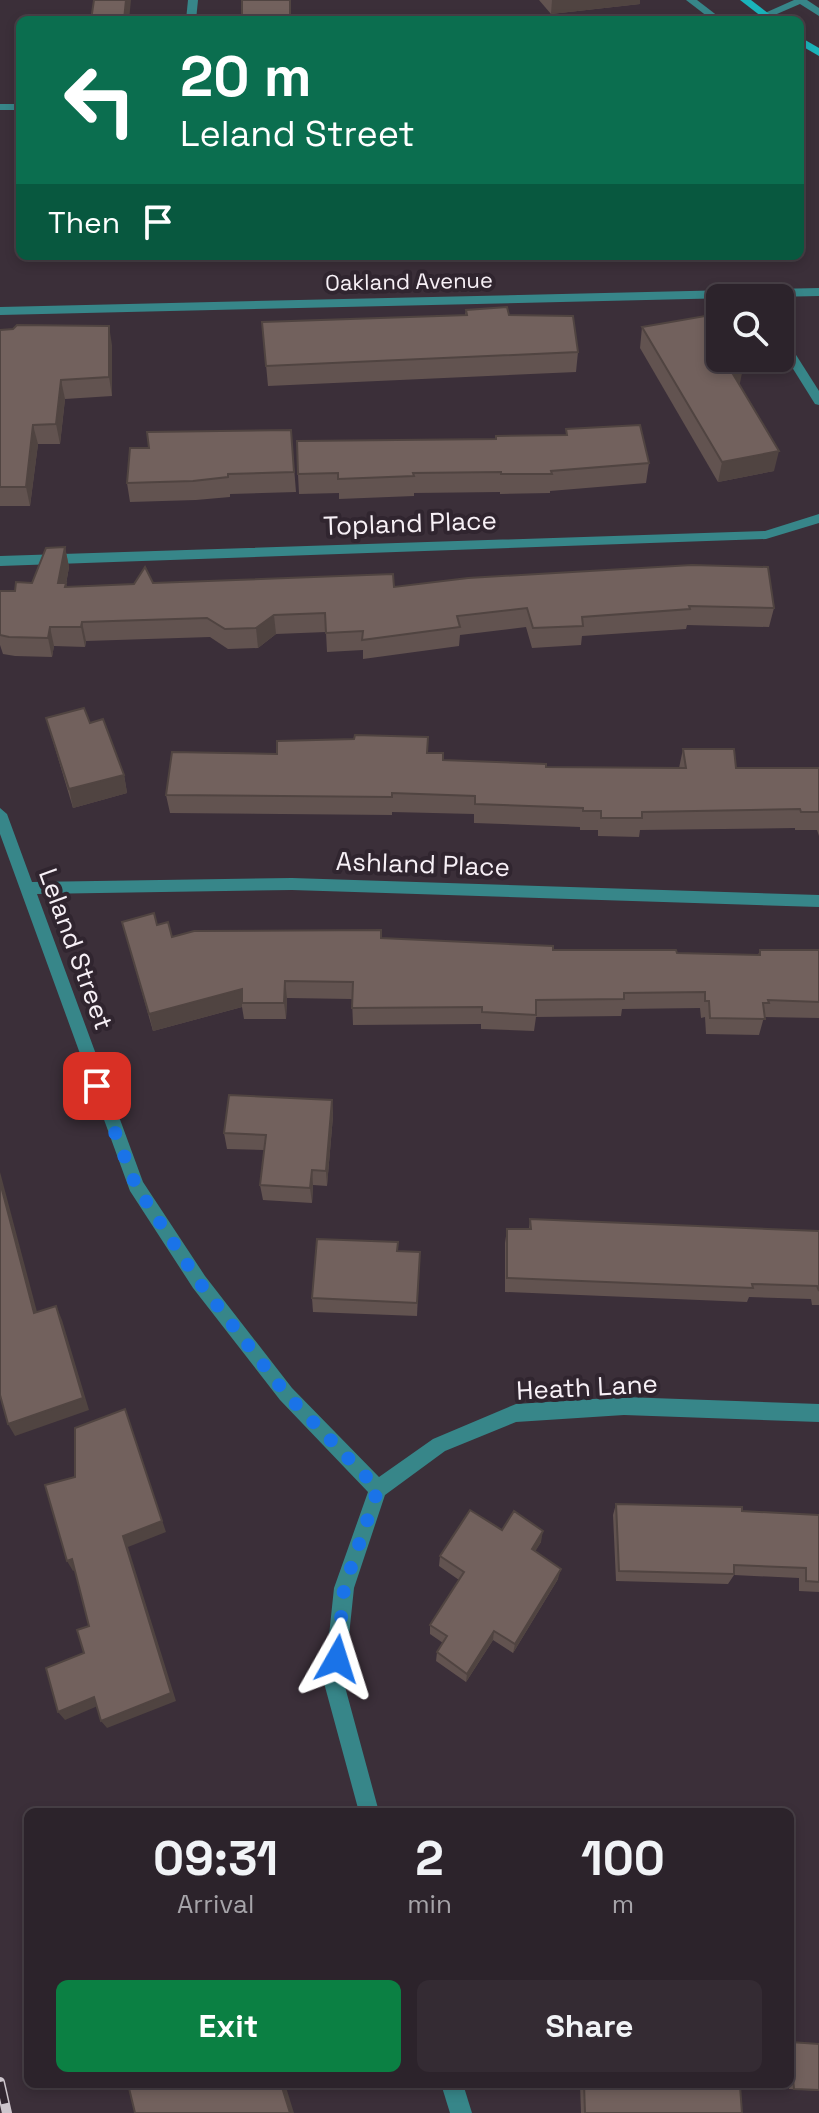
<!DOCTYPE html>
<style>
:root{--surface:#2c232b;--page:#342b33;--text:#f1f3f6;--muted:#a6a4a9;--line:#484047;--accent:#0b8043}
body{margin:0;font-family:"Space Grotesk",sans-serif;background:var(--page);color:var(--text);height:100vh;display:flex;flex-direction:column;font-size:30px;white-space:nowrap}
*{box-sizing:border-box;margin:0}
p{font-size:26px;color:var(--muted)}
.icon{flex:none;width:44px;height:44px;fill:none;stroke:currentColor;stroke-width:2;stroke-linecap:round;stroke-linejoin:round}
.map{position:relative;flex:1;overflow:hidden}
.side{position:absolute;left:24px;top:1808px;width:770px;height:280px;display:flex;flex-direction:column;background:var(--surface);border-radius:12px;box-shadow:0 4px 12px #0003,0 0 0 2px var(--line)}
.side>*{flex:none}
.hud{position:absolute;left:16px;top:16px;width:788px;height:244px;border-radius:12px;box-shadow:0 4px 12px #0003,0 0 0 2px var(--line);background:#0b6e4f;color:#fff;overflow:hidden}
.buttons{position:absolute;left:706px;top:284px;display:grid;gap:16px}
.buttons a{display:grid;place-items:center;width:88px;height:88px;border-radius:12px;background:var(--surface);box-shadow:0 4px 12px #0003,0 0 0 2px var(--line);font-size:40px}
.pin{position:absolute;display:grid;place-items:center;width:68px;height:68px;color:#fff;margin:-34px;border-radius:16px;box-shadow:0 4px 12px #0006}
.me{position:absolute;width:88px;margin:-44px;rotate:6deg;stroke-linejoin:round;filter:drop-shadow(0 0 6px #0008)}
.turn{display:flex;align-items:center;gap:28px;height:168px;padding:0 32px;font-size:36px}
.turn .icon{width:104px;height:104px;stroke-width:2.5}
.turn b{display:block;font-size:56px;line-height:68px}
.then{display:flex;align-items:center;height:76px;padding:0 32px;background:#0003;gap:16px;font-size:30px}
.eta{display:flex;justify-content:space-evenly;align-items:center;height:136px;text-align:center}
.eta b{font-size:48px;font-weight:600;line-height:56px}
.cta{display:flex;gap:16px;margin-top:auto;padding:16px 32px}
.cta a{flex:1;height:92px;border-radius:12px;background:var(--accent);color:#fff;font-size:32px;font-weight:600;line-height:92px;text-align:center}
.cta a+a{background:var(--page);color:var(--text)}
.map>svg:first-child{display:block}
</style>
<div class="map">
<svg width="819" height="2113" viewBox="0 0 819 2113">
<rect width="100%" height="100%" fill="#3b2f39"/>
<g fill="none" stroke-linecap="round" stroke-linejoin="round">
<g fill="#378689" fill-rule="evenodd">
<polygon points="188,0 198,0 196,20 186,20"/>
<polygon points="686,0 697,0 723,20 712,20"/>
<polygon points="794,0 807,0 819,8 819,16 800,4 763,20 749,20"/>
<rect x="0" y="104" width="20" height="6"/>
<polygon points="819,288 819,296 0,315 0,307"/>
<polygon points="780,335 784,336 819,391 819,405 815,404 780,348"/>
<polygon points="819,514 819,523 766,539 0,566 0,556 765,531"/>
<polygon points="0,808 7,814 32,882 292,878 819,895 819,907 292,890 37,894 143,1182 205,1276 292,1388 379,1477 433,1439 516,1404 624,1397 819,1404 819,1422 624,1415 516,1422 445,1451 385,1495 354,1588 344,1683 379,1812 359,1812 324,1683 334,1588 368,1492 280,1400 193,1288 130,1191 0,834"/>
<polygon points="441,2084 463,2084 472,2113 450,2113"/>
</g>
<g fill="#1ab4ba" fill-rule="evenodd">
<polygon points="740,0 751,0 777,20 766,20"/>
<polygon points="800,37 819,48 819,56 800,45"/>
</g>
<g stroke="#cdc5cc" stroke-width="10">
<polyline id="rail" points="0,2082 7,2113"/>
</g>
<use href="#rail" stroke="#30252f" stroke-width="7" stroke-dasharray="22" stroke-linecap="butt"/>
</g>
<g fill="#625350">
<polygon points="539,0 640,0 640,4 551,14"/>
<polygon points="285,256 422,256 285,258"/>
<polygon points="466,310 578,352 576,372 268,386 262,322 465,315"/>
<polygon points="642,327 740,386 774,471 718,482 640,348"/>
<polygon points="0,332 112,345 112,396 65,399 60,444 38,444 30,506 0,506"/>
<polygon points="566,429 649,463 646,483 550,491 550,493 500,494 500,492 414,493 414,496 339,499 339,493 299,494 298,474 496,439 566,435"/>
<polygon points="291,430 296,492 230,494 230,497 196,500 130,502 127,483 149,448"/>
<polygon points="65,547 69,567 66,584 67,587 153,583 394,587 774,608 769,627 687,625 686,629 582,636 581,645 532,648 526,627 460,635 459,646 363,659 363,650 327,652 326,632 276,634 258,648 228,649 210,637 86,641 85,647 54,646 52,657 15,656 3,654 0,645 0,591 15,591 32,583"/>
<polygon points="46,718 90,723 124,775 127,793 73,808"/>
<polygon points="428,737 428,753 443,760 546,767 679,768 683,749 736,768 819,768 819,836 817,830 795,830 795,828 640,830 639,837 598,836 598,830 580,830 580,827 474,823 474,814 392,812 392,815 170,813 166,795 277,754 354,739"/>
<polygon points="122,922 157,925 172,937 381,938 553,950 758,955 760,950 819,950 819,1018 764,1017 759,1035 706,1034 705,1017 701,1018 700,1008 622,1009 621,1016 536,1017 534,1031 481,1029 481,1024 353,1025 352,999 287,998 286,1019 244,1019 242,1007 153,1031"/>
<polygon points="332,1100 333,1116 327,1186 313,1185 312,1203 263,1200 260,1185 264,1150 227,1149 224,1133"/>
<polygon points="530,1219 819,1231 819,1305 812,1305 811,1299 749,1297 747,1302 505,1292 505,1243 507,1229 529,1229"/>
<polygon points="397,1251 420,1252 417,1316 313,1312 312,1298"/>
<polygon points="616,1504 819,1515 819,1592 799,1591 799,1578 734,1575 728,1584 616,1581 613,1515"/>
<polygon points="502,1530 541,1542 535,1551 558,1579 513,1653 493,1640 466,1682 436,1661 437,1652 443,1643 430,1634 430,1625 459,1580 439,1566 440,1556"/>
<polygon points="790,2042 819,2044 819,2091 789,2089"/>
<polygon points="580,2084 716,2084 742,2113 581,2113"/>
</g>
<g fill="#504441">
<polygon points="126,0 131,0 129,20 124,20"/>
<polygon points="552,0 640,0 640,4 551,14"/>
<polygon points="109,326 112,345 112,396 109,377"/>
<polygon points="742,373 738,393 733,374"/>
<polygon points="61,380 65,399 60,444 56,424"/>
<polygon points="33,425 38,444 30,506 26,487"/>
<polygon points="779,451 774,471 718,482 722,462"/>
<polygon points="65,547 69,567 66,584 70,603 58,583"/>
<polygon points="274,615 276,634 258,648 256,628"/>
<polygon points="82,622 86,641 85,647 81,627"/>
<polygon points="50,627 54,646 52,657 48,638"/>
<polygon points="124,775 127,793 73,808 69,789"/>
<polygon points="285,981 287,998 286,1019 284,1003"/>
<polygon points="242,989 242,1007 153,1031 149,1014"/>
<polygon points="332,1100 333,1116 327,1186 326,1171"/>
<polygon points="312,1170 313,1185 312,1203 310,1188"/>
<polygon points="0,1172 41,1327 34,1313 0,1182"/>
<polygon points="56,1306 62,1320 89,1410 15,1436 8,1424"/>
<polygon points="125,1409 166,1532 128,1547 176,1701 107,1728 101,1721"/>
<polygon points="543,1531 541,1542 530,1560 532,1549"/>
<polygon points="72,1559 78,1569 73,1571 67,1561"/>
<polygon points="561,1569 558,1579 513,1653 515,1644"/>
<polygon points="494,1631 493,1640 466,1682 467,1674"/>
<polygon points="94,1697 100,1705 65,1720 58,1712"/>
<polygon points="281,2084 285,2084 294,2113 290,2113"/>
</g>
<g fill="#72615d" stroke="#504441" stroke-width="2">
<polygon points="94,0 126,0 124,20 91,20"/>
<rect x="242" y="0" width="48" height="20"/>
<polygon points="507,307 509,315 573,316 578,352 266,366 262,322 467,315 466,310"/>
<polygon points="705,316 720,339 720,358 732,358 742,373 733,374 779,451 722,462 642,327"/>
<polygon points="17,325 109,326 109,377 61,380 56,424 33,425 26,487 0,487 0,330 13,329"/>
<polygon points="640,425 649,463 551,471 552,474 501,474 501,472 413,473 414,476 338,479 338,473 298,474 297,441 496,439 496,436 567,435 566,429"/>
<polygon points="291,430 294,472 228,474 228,477 193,481 127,483 130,448 149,448 147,432"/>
<polygon points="65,547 58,583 66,583 65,587 134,584 145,567 153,583 393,574 394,587 468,578 692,565 768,567 774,608 689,606 690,609 582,617 583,626 533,628 527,608 457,616 460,627 362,640 363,631 326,633 325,613 274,615 256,628 225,629 207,618 82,622 81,627 50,627 48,638 9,637 0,635 0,591 15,591 16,582 32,583 46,548"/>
<polygon points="84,708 90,723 103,719 124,775 69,789 46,718"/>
<polygon points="355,735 428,737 427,753 443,753 443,760 546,764 546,767 686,768 683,749 734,749 736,768 819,768 819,812 801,812 800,809 642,812 642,818 601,818 601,811 583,811 583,808 475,804 475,796 392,793 392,797 166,795 172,752 277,754 277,741 354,739"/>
<polygon points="154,913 157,925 168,922 172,937 194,931 381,930 381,938 553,946 553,950 676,950 677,953 760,955 760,950 819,950 819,1002 768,1000 769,1003 763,1003 765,1019 710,1018 709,1001 705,1001 705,992 624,993 624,999 536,1000 536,1015 482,1012 482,1007 352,1008 353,982 285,981 284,1003 242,1003 242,989 149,1014 122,922"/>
<polygon points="229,1095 332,1100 326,1171 312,1170 310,1188 260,1185 266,1135 224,1133"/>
<polygon points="0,1182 34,1313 56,1306 83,1398 8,1424 0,1395"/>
<polygon points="530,1219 819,1231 819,1291 817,1286 752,1284 753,1288 507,1278 507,1229 531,1229"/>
<polygon points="317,1239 398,1242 397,1251 420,1252 417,1303 312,1298"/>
<polygon points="125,1409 162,1521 123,1536 171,1693 101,1721 94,1697 58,1712 46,1668 84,1653 77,1630 89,1626 72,1559 67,1561 45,1485 75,1477 75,1428"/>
<polygon points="616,1504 742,1507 742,1511 819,1515 819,1582 806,1581 806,1568 734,1565 734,1574 619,1571"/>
<polygon points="470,1510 502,1530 514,1511 543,1531 532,1549 561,1569 515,1644 494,1631 467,1674 437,1652 447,1636 430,1625 464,1572 440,1556"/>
<polygon points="790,2042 819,2044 819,2090 794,2089"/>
<polygon points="128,2084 281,2084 290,2113 135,2113"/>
<polygon points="584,2084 716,2084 740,2086 742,2113 585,2113"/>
</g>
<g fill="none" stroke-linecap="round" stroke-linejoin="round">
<polyline stroke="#1a73e8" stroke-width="14" stroke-dasharray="0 25.2" points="97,1086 136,1186 199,1282 286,1394 378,1489 344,1588 337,1659"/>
</g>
<g text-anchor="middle" stroke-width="8" stroke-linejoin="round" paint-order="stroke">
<g font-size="22" fill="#f7f0f6" stroke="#30252f">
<text transform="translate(409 281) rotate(-1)" y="8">Oakland Avenue</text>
</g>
<g font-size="26" fill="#f7f0f6" stroke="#30252f">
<text transform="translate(410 523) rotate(-2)" y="9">Topland Place</text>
<text transform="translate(423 864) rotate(2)" y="9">Ashland Place</text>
<text transform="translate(76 949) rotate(70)" y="9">Leland Street</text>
<text transform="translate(587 1387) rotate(-3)" y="9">Heath Lane</text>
</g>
</g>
</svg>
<div class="buttons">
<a><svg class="icon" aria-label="search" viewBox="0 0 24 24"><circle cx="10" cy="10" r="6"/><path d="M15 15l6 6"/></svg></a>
</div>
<div class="pin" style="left:97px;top:1086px;background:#d93025"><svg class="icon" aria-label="arrive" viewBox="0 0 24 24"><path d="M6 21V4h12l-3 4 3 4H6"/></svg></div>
<svg class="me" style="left:337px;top:1659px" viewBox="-20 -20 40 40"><path d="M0-17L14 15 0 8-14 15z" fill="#1a73e8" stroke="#fff" stroke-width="4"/></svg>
<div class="hud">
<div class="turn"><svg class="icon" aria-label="left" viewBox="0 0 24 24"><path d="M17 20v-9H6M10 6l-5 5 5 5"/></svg><div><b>20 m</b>Leland Street</div></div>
<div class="then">Then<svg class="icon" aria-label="arrive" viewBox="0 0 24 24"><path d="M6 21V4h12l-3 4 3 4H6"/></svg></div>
</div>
<section class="side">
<div class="eta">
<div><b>09:31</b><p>Arrival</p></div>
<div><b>2</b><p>min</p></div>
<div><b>100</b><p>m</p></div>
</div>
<div class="cta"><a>Exit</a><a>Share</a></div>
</section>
</div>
